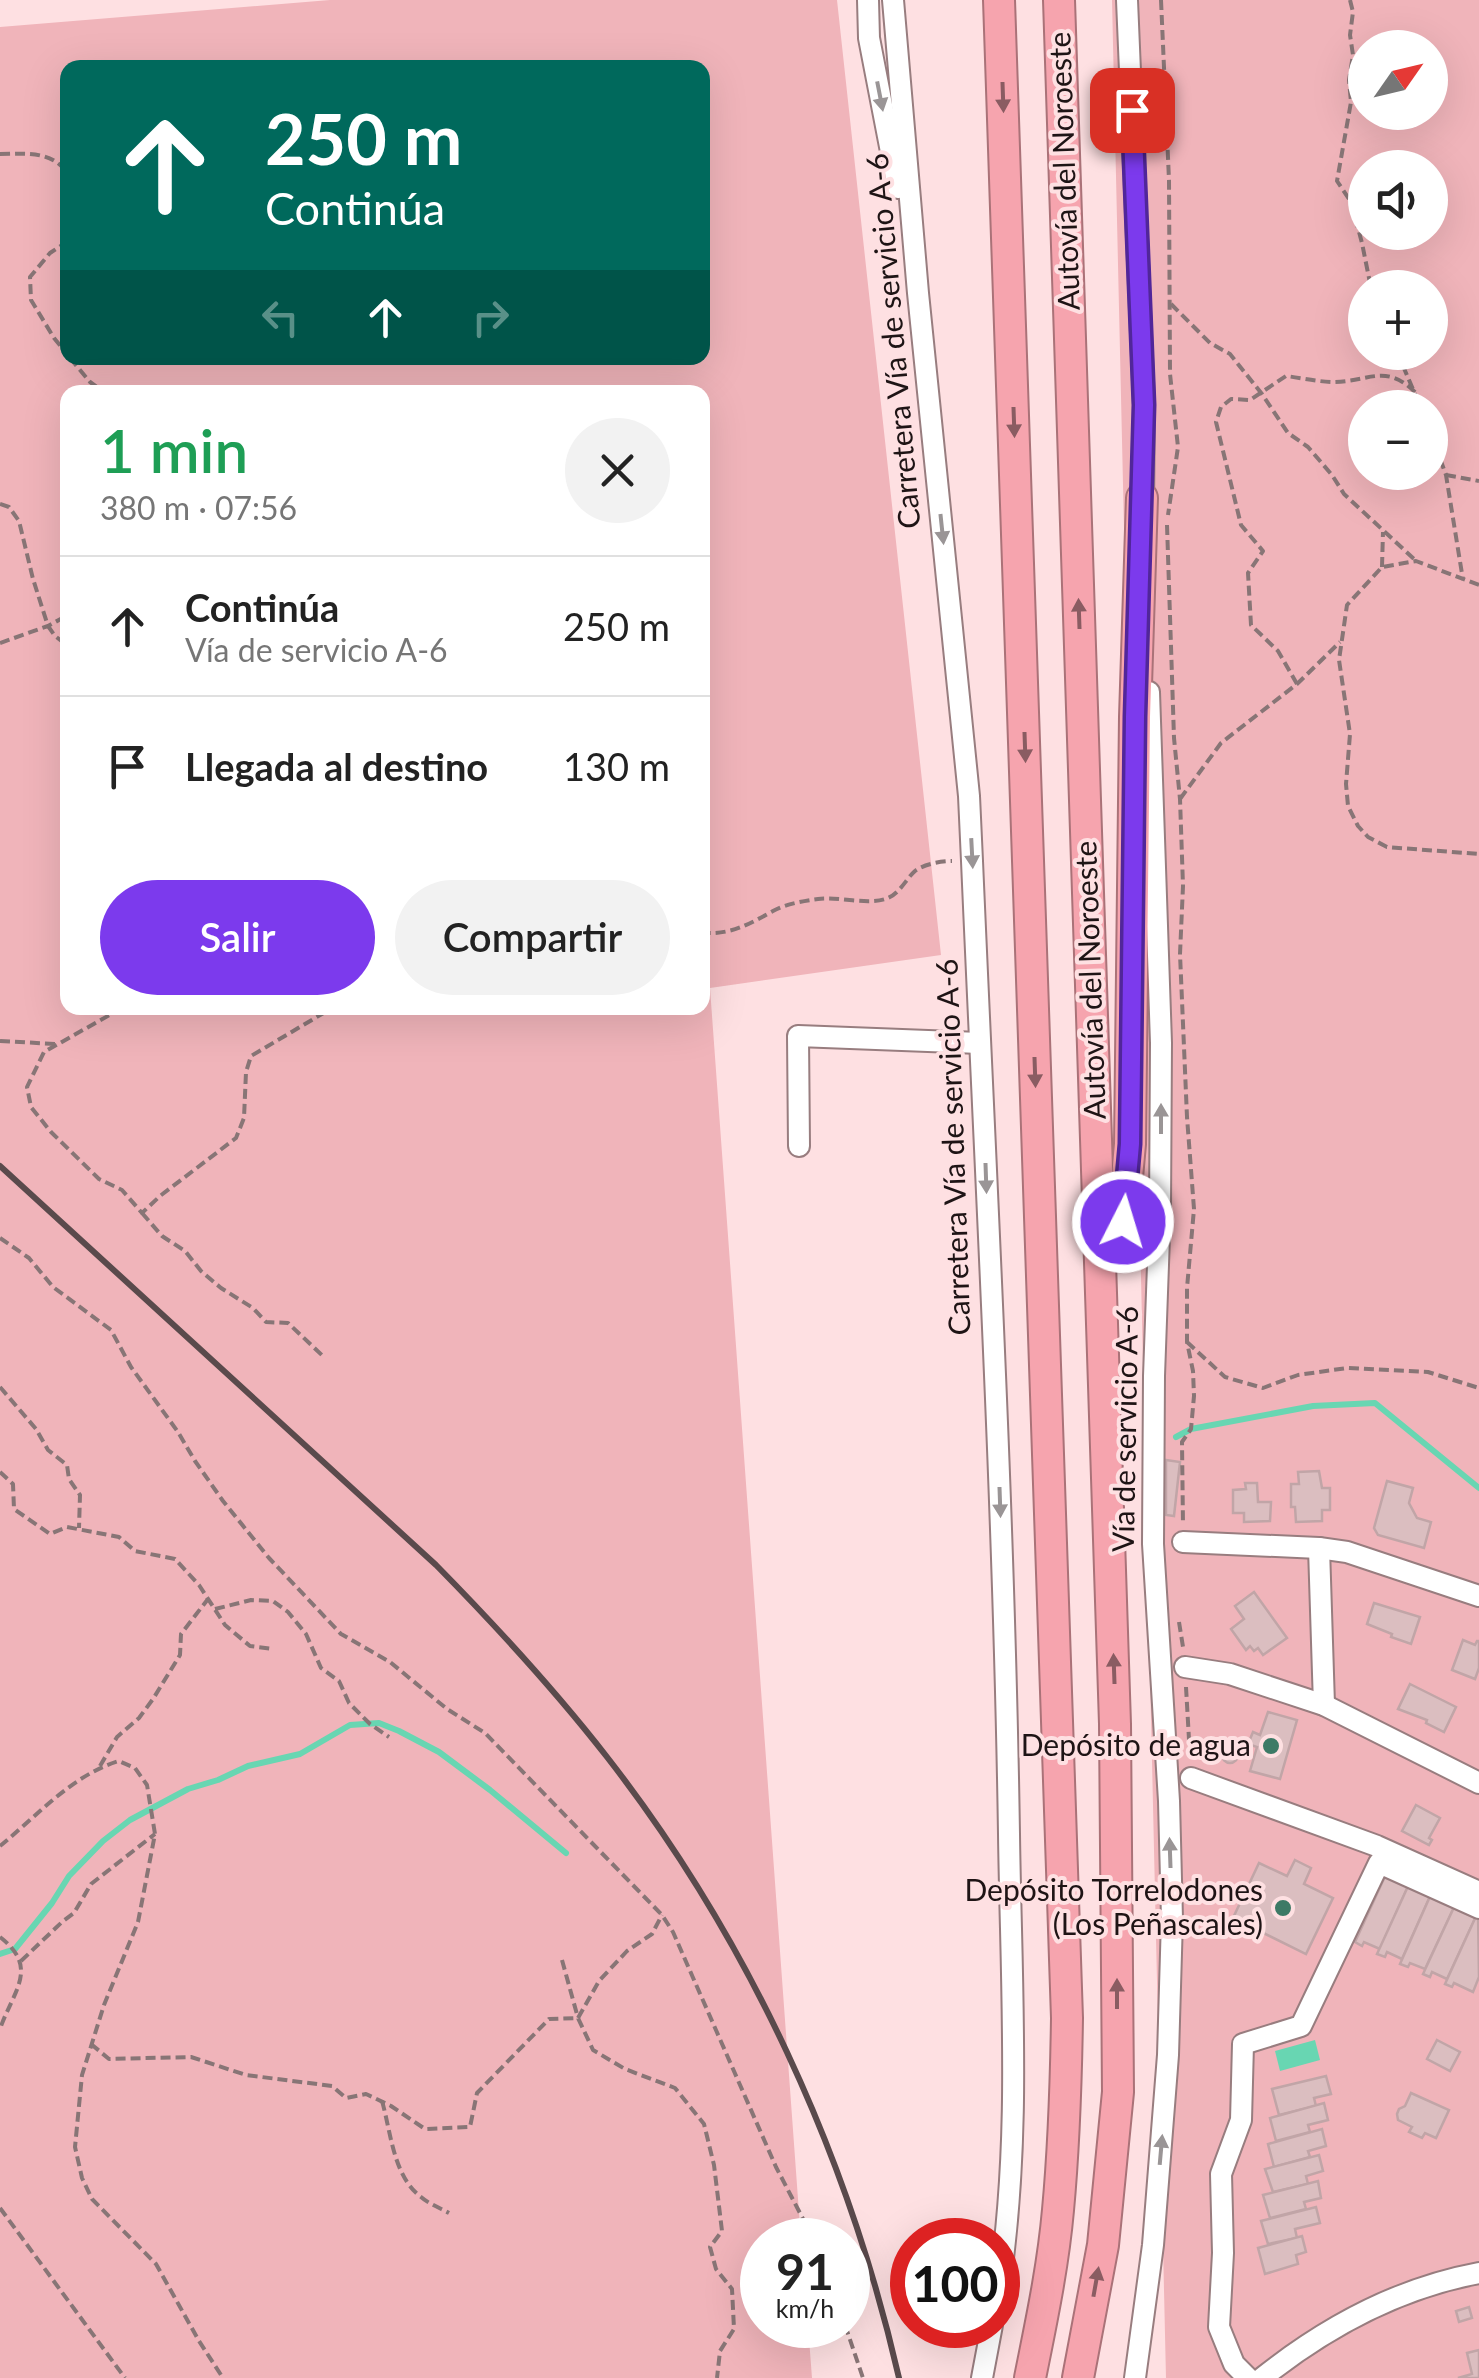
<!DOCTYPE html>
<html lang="es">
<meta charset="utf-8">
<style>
:root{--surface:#fff;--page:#f2f2f2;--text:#222;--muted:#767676;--line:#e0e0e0;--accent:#7c3aed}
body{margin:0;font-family:Lato,sans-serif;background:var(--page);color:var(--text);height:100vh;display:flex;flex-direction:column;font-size:38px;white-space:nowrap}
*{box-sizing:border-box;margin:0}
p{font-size:32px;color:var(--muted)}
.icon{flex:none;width:55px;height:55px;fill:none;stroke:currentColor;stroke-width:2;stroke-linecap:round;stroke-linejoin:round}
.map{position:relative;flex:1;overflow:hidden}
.side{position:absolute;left:60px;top:385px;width:650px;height:630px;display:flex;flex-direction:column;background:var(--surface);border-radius:20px;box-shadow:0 10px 40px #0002}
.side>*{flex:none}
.banner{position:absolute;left:60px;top:60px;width:650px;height:305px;border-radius:20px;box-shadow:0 10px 40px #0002;background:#00695c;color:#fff;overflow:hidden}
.needle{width:65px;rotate:56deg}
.tools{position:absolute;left:1348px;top:30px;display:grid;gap:20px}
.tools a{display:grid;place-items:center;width:100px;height:100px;border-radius:50%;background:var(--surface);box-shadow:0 10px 40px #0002;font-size:50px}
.speed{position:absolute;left:740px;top:2218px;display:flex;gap:20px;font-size:50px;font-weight:700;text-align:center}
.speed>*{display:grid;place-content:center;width:130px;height:130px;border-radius:50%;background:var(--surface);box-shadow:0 10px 40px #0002;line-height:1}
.speed small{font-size:25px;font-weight:400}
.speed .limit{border:15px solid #d22;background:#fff;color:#111}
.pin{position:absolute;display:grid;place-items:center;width:85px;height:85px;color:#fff;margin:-42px;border-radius:20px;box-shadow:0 5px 15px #0006}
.me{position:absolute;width:110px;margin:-55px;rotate:5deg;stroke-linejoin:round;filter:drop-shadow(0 0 8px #0008)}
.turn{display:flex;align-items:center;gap:35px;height:210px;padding:0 40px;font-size:45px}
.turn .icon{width:130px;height:130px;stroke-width:2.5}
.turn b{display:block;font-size:70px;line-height:85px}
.lanes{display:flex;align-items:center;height:95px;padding:0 40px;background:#0003;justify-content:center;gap:50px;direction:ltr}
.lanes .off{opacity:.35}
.round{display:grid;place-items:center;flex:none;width:105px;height:105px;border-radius:52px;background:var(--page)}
.overview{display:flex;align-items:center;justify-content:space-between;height:170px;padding:0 40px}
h1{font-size:60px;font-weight:600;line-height:75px;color:#1e9e55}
.action{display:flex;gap:20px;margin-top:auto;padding:20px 40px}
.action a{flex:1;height:115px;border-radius:60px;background:var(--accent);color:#fff;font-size:40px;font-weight:600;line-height:115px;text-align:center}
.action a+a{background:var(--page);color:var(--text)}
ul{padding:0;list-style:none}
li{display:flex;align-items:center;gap:30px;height:140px;padding:0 40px;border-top:2px solid var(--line)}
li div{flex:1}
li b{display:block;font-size:38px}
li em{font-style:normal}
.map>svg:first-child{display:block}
</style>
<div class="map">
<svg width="1479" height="2378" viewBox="0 0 1479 2378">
<rect width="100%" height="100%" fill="#fee0e2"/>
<g fill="#f0b4ba" fill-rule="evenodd">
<path d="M330 0H837L941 955 710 988 801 2240H762V2325H808L812 2378H0V27ZM68 68H702V358H68ZM68 392H702V1008H68Z"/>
<path d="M1112 0H1479V2378H1166ZM1365 48H1430V112H1365ZM1365 168H1430V232H1365ZM1365 288H1430V352H1365ZM1365 408H1430V472H1365Z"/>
</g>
<polygon fill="#68d6b2" points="1315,2040 1320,2060 1280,2071 1275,2051"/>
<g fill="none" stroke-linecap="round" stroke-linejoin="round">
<g stroke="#68d6b2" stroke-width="6">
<polyline points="1176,1437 1191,1429 1313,1406 1375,1403 1479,1488"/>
<polyline points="0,1954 15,1949 52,1903 69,1876 103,1841 130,1820 188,1789 218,1780 248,1766 300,1754 350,1725 379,1723 399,1731 439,1752 490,1790 566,1853"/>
</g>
</g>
<g fill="#dbbec0" stroke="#c1a5a7" stroke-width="2.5">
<polygon points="1166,1460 1180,1462 1174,1516 1166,1515"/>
<polygon points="1319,1471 1322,1488 1330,1488 1330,1510 1322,1510 1322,1521 1296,1522 1295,1507 1291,1507 1291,1484 1299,1484 1298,1472"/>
<polygon points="1387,1481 1413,1488 1409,1503 1417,1518 1431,1522 1424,1548 1378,1535 1374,1528"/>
<polygon points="1245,1483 1257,1483 1258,1502 1271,1502 1270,1521 1244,1522 1244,1513 1233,1513 1233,1490 1246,1489"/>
<polygon points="1254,1592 1287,1638 1263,1655 1258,1648 1254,1651 1250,1646 1246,1650 1231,1629 1244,1619 1235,1606"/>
<polygon points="1374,1603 1420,1617 1411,1644 1391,1637 1392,1634 1367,1624"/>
<polygon points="1463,1640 1475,1645 1477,1641 1479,1641 1479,1668 1475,1679 1452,1670"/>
<polygon points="1410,1684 1456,1707 1444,1732 1426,1723 1427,1720 1398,1709"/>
<polygon points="1268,1712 1297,1720 1280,1779 1250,1771 1257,1747 1248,1744 1253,1732 1260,1735"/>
<circle cx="1230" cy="1755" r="8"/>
<polygon points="1416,1805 1440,1818 1429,1838 1432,1840 1429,1845 1402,1831"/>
<polygon points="1295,1860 1311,1868 1304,1884 1333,1898 1306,1954 1233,1918 1259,1863 1287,1876"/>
<polygon points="1387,1872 1410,1882 1380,1949 1364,1942 1362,1946 1355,1942"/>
<polygon points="1410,1882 1432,1892 1402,1959 1387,1952 1385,1957 1377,1954"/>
<polygon points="1432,1892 1456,1903 1425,1969 1410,1963 1408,1967 1400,1964"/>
<polygon points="1456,1903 1478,1912 1447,1979 1432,1972 1430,1977 1423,1974"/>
<polygon points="1478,1912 1479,1977 1473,1992 1454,1983 1452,1987 1445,1984"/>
<polygon points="1437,2040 1460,2052 1450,2071 1427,2059"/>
<polygon points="1326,2076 1331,2094 1314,2098 1316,2106 1279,2115 1272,2089"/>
<polygon points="1411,2093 1449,2110 1436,2138 1425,2133 1422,2138 1409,2132 1412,2127 1398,2120 1397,2114 1399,2109 1405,2106"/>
<polygon points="1324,2103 1328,2120 1308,2125 1310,2132 1276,2141 1270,2118"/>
<polygon points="1322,2129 1326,2146 1308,2151 1310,2157 1274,2167 1268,2144"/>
<polygon points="1319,2155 1323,2171 1306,2176 1308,2184 1273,2192 1265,2169"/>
<polygon points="1318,2181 1321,2198 1304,2202 1306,2209 1270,2218 1263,2195"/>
<polygon points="1316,2207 1320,2223 1295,2229 1297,2238 1268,2244 1261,2221"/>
<polygon points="1302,2236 1306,2252 1296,2255 1298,2264 1265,2274 1258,2248"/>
<polygon points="1469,2307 1472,2318 1459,2322 1456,2311"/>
<polygon points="1479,2350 1479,2378 1458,2378 1472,2374 1467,2353"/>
</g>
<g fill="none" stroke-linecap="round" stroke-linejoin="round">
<g stroke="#987d7f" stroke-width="24">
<g id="minor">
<polyline points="868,0 869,38 898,188"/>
<path d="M893 0 918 293 969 796 972 861C986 1185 1004 1509 1009 1834 1011 1987 1022 2142 998 2294"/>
<polyline points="1127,0 1144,405 1143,508"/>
<polyline points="799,1146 798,1036 980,1043"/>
<polyline points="1183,1542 1319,1548 1347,1552 1479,1596"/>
<polyline points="1319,1548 1324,1705"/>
<polyline points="1185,1667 1230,1674 1324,1705 1479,1783"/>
<polyline points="1191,1778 1377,1846 1479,1892"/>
<polyline points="982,2378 992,2325"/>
<polyline points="1135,2378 1153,2245 1168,2055 1172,1919 1169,1801 1153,1544 1154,1376 1160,1209 1161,1043 1149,692"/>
<polyline points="1248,2378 1234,2364 1219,2327 1223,2253 1221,2174 1241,2120 1243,2044 1301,2026 1379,1863 1479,1908"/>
<path d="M1262 2378C1326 2327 1398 2288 1479 2273"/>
</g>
</g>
<g stroke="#aa7278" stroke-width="34">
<g id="highway">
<path d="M999 0 1067 2018C1066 2082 1064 2146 1058 2210 1053 2267 1041 2323 1030 2378"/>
<polyline points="1059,0 1115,1724 1118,2092 1103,2245 1078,2378"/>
<polyline points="1100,1253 1123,1222 1130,1144 1135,717 1142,498"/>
</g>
</g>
<g stroke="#887576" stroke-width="4" stroke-dasharray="10 5" stroke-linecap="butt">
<polyline points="1161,0 1169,180 1170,374 1178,447 1168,515"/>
<polyline points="1350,0 1353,12 1350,35 1353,55 1349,80 1351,102 1337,181 1351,202 1362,243 1371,288"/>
<path d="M0 154C26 154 52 150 68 174"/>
<polyline points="68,241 50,253 30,277 31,300 54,338 68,355"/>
<polyline points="1171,304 1210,343 1230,354 1262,394 1288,433 1308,447 1332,475 1344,494 1414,559"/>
<polyline points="1397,352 1421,408"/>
<polyline points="70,358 90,382 104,392"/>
<polyline points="1430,431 1446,475 1463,580"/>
<polyline points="1446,475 1479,481"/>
<polyline points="0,504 9,507 19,521 33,579 48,626 55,636 68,646"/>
<polyline points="1167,525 1174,738 1180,799 1183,886 1180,954 1187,1117 1194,1209 1187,1288 1187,1342 1193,1371 1194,1396 1191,1429 1182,1442 1183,1525"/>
<polyline points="1382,567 1383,532"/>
<polyline points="1479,585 1416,561 1382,567 1347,605 1339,660 1350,734 1346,784 1348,806 1358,826 1368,837 1387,847 1479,854"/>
<polyline points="0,643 48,626 68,615"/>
<path d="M1297 684 1278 651 1251 625 1248 573 1263 551 1241 525 1216 422 1221 407 1231 399 1250 400 1286 376C1302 378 1319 382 1334 382 1371 381 1386 363 1416 393"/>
<polyline points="1180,799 1221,743 1297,684 1340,642"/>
<path d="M702 929 707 933C733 934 751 923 773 911 786 904 803 901 818 899 837 896 869 906 888 898 900 893 906 879 915 871 924 864 942 861 952 861"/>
<polyline points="122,1008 44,1052 27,1087 31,1107 51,1132 99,1179 122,1190 142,1213 160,1196 236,1138 244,1118 246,1072 251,1056 332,1008"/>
<polyline points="0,1041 56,1044"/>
<polyline points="142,1213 162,1236 185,1251 201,1271 221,1288 253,1308 266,1322 288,1323 325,1358"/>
<polyline points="0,1238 29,1258 53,1287 111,1330 131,1367 178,1432 195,1461 223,1501 269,1558 341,1634 390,1662 447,1709 485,1733 662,1915 673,1932 776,2167 814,2240"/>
<polyline points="1187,1342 1225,1377 1263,1388 1298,1375 1347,1368 1428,1372 1479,1388"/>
<polyline points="0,1387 36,1429 48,1450 67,1465 69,1479 80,1495 79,1528"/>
<polyline points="0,1472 13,1484 14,1509 50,1534 67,1527 119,1537 135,1551 175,1559 199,1585 225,1625 250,1646 274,1649"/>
<polyline points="215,1609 251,1600 273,1601 288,1612 306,1634 321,1668 339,1681 349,1703 370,1724 389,1737"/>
<polyline points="1179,1622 1183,1647"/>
<polyline points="1186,1687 1190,1757"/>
<polyline points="100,1766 117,1737 139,1718 153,1699 180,1655 181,1634 208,1599"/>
<path d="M0 1846C37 1816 72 1775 119 1761L135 1768 147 1785 155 1834 138 1922 104 2005 82 2075 75 2147 82 2178 92 2199 156 2264 199 2341 223 2378"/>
<path d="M0 1937C40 1968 13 1991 0 2029"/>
<polyline points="562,1960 578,2018"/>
<polyline points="21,1961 62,1922 74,1913 91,1884 155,1834"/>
<polyline points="578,2018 599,1981 627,1951 652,1934 662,1915"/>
<polyline points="91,2044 109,2059 191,2057 246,2075 332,2086 346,2098 366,2094 391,2106 425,2129 470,2127 477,2093 549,2019 578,2018 593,2050 625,2069 675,2088 704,2124 714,2165 722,2231 710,2247 716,2269 732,2289 734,2329 720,2351 717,2378"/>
<path d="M382 2101C391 2132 393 2176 421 2197 429 2204 440 2208 449 2213"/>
<polyline points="0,2208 125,2378"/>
<polyline points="845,2325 863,2378"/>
</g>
<use href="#minor" stroke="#fff" stroke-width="20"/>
<use href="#highway" stroke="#f6a4ae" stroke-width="30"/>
<path stroke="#5a4a4c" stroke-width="6" d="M0 1166 436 1565C496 1626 554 1689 607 1757 748 1938 848 2155 899 2378"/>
</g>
<defs><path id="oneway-solid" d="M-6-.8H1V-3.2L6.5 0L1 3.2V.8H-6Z" transform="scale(2.5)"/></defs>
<g fill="#9a9596">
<use href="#oneway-solid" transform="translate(880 96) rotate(79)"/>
<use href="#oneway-solid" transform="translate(942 529) rotate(84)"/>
<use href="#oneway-solid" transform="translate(972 853) rotate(87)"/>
<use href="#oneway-solid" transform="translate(1161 1119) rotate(-90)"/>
<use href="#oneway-solid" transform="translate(986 1178) rotate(88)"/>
<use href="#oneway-solid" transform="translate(1000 1502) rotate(88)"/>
<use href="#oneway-solid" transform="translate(1170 1853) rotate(-92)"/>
<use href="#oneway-solid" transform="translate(1161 2150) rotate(-85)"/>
</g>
<g fill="#8a5c62">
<use href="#oneway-solid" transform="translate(1003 97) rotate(88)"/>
<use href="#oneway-solid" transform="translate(1014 422) rotate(88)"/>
<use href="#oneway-solid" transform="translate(1079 614) rotate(-92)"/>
<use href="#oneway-solid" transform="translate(1025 747) rotate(88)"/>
<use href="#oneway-solid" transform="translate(1035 1072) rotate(88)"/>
<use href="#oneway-solid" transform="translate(1114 1669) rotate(-92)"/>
<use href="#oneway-solid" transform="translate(1117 1994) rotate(-90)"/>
<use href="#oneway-solid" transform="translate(1096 2282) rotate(-80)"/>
</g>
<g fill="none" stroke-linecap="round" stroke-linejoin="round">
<g stroke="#51269a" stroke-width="25">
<polyline id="route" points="1123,1222 1130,1144 1135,717 1144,405 1132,110"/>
</g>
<use href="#route" stroke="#7c3aed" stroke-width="18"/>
</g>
<g fill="#3d7a66" stroke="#fee0e2" stroke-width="4">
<circle cx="1271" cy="1746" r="10"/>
<circle cx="1283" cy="1908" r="10"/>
</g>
<g text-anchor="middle" stroke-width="8" stroke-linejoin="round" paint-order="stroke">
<g font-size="30" fill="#1e1415" stroke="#fee0e2">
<text transform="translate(1065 171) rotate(-92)" y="10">Autovía del Noroeste</text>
<text transform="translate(894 341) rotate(-95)" y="10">Carretera Vía de servicio A-6</text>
<text transform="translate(1091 980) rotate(-92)" y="10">Autovía del Noroeste</text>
<text transform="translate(954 1147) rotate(-92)" y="10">Carretera Vía de servicio A-6</text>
<text transform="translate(1126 1429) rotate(-89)" y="10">Vía de servicio A-6</text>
</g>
<g font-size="30" fill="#1e1415" stroke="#fee0e2" text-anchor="end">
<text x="1251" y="1756">Depósito de agua</text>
<text x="1263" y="1901">Depósito Torrelodones<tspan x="1263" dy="34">(Los Peñascales)</tspan></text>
</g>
</g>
</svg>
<div class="tools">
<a><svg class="needle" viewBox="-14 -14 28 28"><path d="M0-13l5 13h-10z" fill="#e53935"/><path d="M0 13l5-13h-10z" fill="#767676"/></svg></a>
<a><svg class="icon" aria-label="sound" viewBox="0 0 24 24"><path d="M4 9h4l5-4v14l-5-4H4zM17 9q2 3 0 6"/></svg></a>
<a>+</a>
<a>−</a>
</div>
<div class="speed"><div>91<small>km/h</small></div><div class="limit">100</div></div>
<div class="pin" style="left:1132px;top:110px;background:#d93025"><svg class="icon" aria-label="arrive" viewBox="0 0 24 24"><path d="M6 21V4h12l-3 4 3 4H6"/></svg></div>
<svg class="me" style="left:1123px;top:1222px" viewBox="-20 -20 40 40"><circle r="17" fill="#7c3aed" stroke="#fff" stroke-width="3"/><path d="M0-11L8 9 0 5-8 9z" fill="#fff"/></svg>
<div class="banner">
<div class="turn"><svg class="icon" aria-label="ahead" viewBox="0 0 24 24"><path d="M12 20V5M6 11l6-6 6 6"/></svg><div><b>250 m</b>Continúa</div></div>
<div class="lanes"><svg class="icon off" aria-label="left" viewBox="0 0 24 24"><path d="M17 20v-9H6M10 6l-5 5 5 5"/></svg><svg class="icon" aria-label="ahead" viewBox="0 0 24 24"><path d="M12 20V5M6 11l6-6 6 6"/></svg><svg class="icon off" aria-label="right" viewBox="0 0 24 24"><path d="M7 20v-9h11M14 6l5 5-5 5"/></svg></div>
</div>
<section class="side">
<div class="overview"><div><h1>1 min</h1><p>380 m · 07:56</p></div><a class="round"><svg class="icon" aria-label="close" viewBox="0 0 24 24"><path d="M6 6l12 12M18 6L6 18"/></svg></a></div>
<ul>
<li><svg class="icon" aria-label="ahead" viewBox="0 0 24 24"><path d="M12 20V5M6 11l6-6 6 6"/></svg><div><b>Continúa</b><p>Vía de servicio A-6</p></div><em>250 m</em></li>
<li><svg class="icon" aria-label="arrive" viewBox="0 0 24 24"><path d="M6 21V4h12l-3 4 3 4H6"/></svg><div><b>Llegada al destino</b></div><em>130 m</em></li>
</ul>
<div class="action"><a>Salir</a><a>Compartir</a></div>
</section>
</div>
